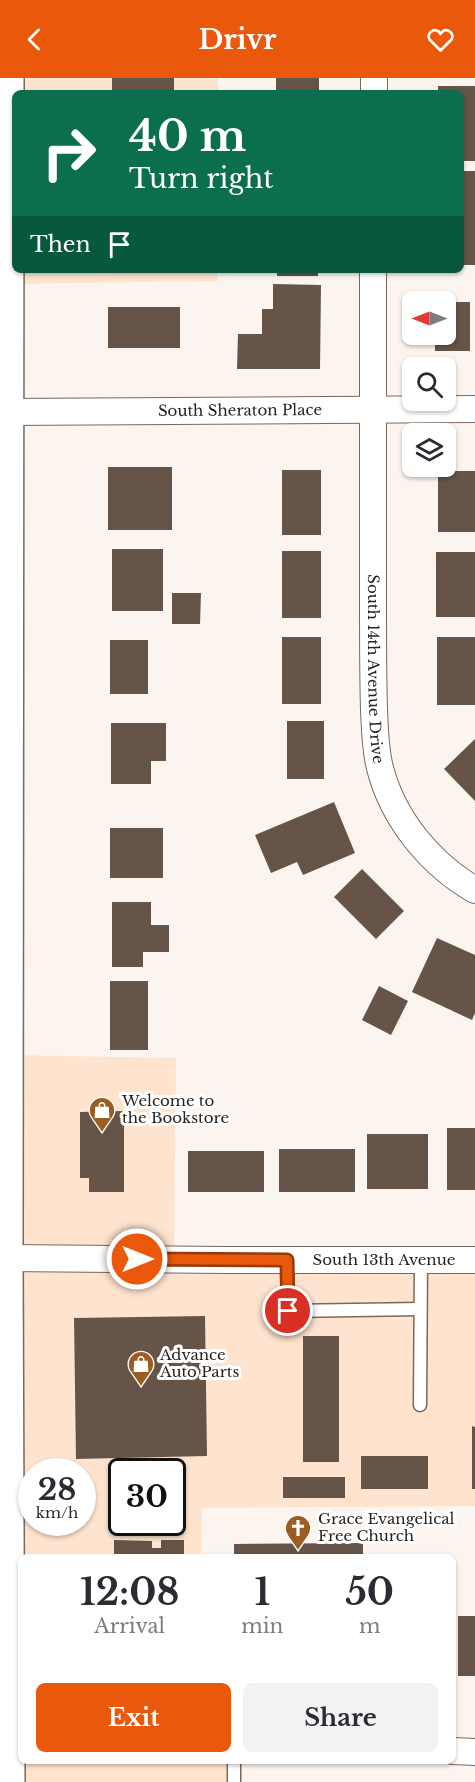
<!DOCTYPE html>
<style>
:root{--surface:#fff;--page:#f2f2f3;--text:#2b2b33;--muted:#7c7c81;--accent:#ea580c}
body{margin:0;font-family:"Libre Baskerville",serif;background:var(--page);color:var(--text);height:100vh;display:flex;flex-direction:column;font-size:22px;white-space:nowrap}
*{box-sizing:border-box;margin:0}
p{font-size:20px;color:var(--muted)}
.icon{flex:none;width:33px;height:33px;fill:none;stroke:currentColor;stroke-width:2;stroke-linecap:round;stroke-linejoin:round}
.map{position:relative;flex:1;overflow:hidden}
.details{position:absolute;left:18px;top:1476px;width:438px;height:210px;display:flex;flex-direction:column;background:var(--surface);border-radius:9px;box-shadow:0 2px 4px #0004}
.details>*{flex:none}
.banner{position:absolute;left:12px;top:12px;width:452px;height:183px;border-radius:9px;box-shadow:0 2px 4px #0004;background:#0b6e4f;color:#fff;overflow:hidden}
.needle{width:39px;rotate:270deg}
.buttons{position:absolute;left:402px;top:213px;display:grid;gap:12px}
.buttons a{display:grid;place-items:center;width:54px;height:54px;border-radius:9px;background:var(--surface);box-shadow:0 2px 4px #0004;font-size:30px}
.speed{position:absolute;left:18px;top:1380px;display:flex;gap:12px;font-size:30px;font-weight:700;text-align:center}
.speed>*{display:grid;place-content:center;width:78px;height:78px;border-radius:50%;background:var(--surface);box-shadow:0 2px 4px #0004;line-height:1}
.speed small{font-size:15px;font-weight:400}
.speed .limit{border:3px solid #111;border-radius:9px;background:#fff;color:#111}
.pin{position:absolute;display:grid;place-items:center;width:51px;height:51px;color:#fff;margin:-26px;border:3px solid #fff;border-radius:50%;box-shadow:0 2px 6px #0007}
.me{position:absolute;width:66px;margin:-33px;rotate:90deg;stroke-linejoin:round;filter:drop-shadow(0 0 4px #0008)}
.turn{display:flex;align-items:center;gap:21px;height:126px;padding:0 18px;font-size:27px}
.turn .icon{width:78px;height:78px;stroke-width:2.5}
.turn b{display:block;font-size:42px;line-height:51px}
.then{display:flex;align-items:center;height:57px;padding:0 18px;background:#0003;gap:12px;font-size:22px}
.eta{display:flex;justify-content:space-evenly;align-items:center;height:102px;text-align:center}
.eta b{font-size:36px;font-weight:700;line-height:42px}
.button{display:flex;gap:12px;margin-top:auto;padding:12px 18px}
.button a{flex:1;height:69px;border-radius:9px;background:var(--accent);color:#fff;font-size:24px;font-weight:700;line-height:69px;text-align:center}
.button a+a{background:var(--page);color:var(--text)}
header{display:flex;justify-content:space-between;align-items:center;height:78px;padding:0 18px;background:var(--accent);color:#fff;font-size:27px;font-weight:700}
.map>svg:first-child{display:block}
</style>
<header><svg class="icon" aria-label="back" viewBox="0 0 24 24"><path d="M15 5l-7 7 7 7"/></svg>Drivr<svg class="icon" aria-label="heart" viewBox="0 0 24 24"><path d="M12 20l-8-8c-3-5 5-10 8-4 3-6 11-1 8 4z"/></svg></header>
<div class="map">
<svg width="475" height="1704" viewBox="0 0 475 1704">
<rect width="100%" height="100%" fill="#fcf4ee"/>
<g fill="#fee4cf" fill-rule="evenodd">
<polygon points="0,0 218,0 218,15 15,15 15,192 218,192 218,203 7,206"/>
<path d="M6 977 176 980 174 1181 475 1182V1428L202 1430 201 1479H21V1683H234V1704H0ZM32 1394H82V1444H32ZM122 1394H172V1444H122Z"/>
</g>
<g fill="#655447">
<rect x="112" y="0" width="62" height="15"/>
<rect x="276" y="0" width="43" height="15"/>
<polygon points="438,8 475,8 475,83 460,83 460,15 438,15"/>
<rect x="460" y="93" width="15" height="94"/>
<rect x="277" y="192" width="41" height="6"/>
<polygon points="273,206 321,207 320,291 237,291 238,256 262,256 262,231 273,231"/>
<polygon points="446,224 470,224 470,273 435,273 435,256 446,256"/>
<rect x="108" y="229" width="72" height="41"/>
<rect x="108" y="389" width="64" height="63"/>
<rect x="282" y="392" width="39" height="65"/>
<rect x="438" y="393" width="37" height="61"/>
<rect x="112" y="471" width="51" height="62"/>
<rect x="282" y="473" width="39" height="67"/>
<rect x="436" y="474" width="39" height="65"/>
<polygon points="172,515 201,515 200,546 172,546"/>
<rect x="282" y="559" width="39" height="67"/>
<rect x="437" y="559" width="38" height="68"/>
<rect x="110" y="562" width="38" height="54"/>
<rect x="287" y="643" width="37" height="58"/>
<polygon points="111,645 166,645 166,683 151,683 151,706 111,706"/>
<polygon points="475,661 475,723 444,691"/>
<polygon points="334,724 355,775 303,797 297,784 271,795 255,757"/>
<rect x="110" y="750" width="53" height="50"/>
<polygon points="362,791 404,833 376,861 334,819"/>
<polygon points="112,824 151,824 151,847 169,847 169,874 143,874 143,889 112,889"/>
<polygon points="437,860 475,877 475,935 472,942 412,914"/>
<rect x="110" y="903" width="38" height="69"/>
<polygon points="379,908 408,923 391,957 362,942"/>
<polygon points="124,1033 124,1114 89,1114 89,1100 80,1100 80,1034"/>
<rect x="447" y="1050" width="28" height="62"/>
<rect x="367" y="1056" width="61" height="55"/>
<rect x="279" y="1071" width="76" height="43"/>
<rect x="188" y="1073" width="76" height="41"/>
<polygon points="205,1238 207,1378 76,1381 74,1240"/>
<rect x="303" y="1258" width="36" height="126"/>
<polygon points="472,1348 475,1349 475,1411 472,1411"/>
<rect x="361" y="1378" width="67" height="33"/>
<rect x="283" y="1399" width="62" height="21"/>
<polygon points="114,1462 152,1463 152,1470 161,1470 161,1462 184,1462 184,1479 114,1479"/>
<polygon points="363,1465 363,1479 234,1479 234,1466"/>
<rect x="458" y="1538" width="17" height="60"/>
</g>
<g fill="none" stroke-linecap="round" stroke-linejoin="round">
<g stroke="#7a685b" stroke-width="15">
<g id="lane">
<polyline points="287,1182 288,1233 420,1231"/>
<polyline points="420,1327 421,1182"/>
<polyline points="234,1704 234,1683"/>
</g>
</g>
<g stroke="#7a685b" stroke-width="28">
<g id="street">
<polyline points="374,15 374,0"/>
<path id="s1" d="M373 192C372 304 373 416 373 527 373 562 373 597 374 632 375 651 375 671 380 690 393 741 430 786 475 812"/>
<path id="s2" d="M6 334 475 331"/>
<path id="s3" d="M6 1180 225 1182H475"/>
<polyline points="453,1673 475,1674"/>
</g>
</g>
<g stroke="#7a685b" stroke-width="36">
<polyline id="secondary" points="7,0 6,1180 8,1704"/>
</g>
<use href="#lane" stroke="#fff" stroke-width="12"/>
<use href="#street" stroke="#fff" stroke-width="26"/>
<use href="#secondary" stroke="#fff" stroke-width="33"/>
</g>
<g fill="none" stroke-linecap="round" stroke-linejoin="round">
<g stroke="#983908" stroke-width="15">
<polyline id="route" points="137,1181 287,1182 288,1233"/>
</g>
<use href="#route" stroke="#ea580c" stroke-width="10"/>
</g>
<defs>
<g id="shop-pin" transform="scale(1.35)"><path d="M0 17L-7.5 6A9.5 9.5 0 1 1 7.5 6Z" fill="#9b5d22" stroke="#fff"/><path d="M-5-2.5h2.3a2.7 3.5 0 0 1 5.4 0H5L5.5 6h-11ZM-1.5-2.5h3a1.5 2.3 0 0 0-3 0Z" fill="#fff"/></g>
<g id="church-pin" transform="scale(1.35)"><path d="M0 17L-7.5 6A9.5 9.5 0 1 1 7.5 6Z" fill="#9b5d22" stroke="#fff"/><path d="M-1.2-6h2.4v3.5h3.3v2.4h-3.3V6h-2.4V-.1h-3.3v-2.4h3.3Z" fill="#fff"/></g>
</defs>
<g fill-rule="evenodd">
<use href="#shop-pin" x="102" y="1032"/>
<use href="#shop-pin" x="141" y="1286"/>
<use href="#church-pin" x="298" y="1450"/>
</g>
<g text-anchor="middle" stroke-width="6" stroke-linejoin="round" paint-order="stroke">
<g font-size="15" fill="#2a231d" stroke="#fff">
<text dy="5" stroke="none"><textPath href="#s2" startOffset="234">South Sheraton Place</textPath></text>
<text dy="5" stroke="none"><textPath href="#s1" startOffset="399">South 14th Avenue Drive</textPath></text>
<text dy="5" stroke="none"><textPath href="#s3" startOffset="378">South 13th Avenue</textPath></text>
</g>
<g font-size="15" fill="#2a231d" stroke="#fff" text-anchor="start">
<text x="122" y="1028">Welcome to<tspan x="122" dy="17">the Bookstore</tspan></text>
<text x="160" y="1282">Advance<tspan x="160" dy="17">Auto Parts</tspan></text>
<text x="318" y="1446">Grace Evangelical<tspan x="318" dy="17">Free Church</tspan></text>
</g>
</g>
</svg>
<div class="buttons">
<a><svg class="needle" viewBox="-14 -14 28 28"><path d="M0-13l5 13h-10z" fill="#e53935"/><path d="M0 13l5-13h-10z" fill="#7c7c81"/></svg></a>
<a><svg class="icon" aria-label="search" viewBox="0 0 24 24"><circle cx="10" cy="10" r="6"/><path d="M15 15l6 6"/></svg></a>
<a><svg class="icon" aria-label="layers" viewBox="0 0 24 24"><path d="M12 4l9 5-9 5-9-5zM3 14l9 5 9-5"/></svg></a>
</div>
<div class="speed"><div>28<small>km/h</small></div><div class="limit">30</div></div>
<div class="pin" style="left:288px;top:1233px;background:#d93025"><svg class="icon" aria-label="arrive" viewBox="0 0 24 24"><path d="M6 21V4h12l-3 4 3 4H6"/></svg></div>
<svg class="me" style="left:137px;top:1181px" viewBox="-20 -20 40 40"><circle r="17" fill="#ea580c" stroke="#fff" stroke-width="3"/><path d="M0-11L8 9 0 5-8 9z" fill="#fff"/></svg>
<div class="banner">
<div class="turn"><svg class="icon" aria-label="right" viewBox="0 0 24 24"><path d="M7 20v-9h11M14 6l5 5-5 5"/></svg><div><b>40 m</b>Turn right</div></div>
<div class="then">Then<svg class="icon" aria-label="arrive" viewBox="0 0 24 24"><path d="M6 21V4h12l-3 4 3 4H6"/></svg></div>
</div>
<section class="details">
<div class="eta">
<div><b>12:08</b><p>Arrival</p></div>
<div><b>1</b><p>min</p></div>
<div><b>50</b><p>m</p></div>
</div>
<div class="button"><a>Exit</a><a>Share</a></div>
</section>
</div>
